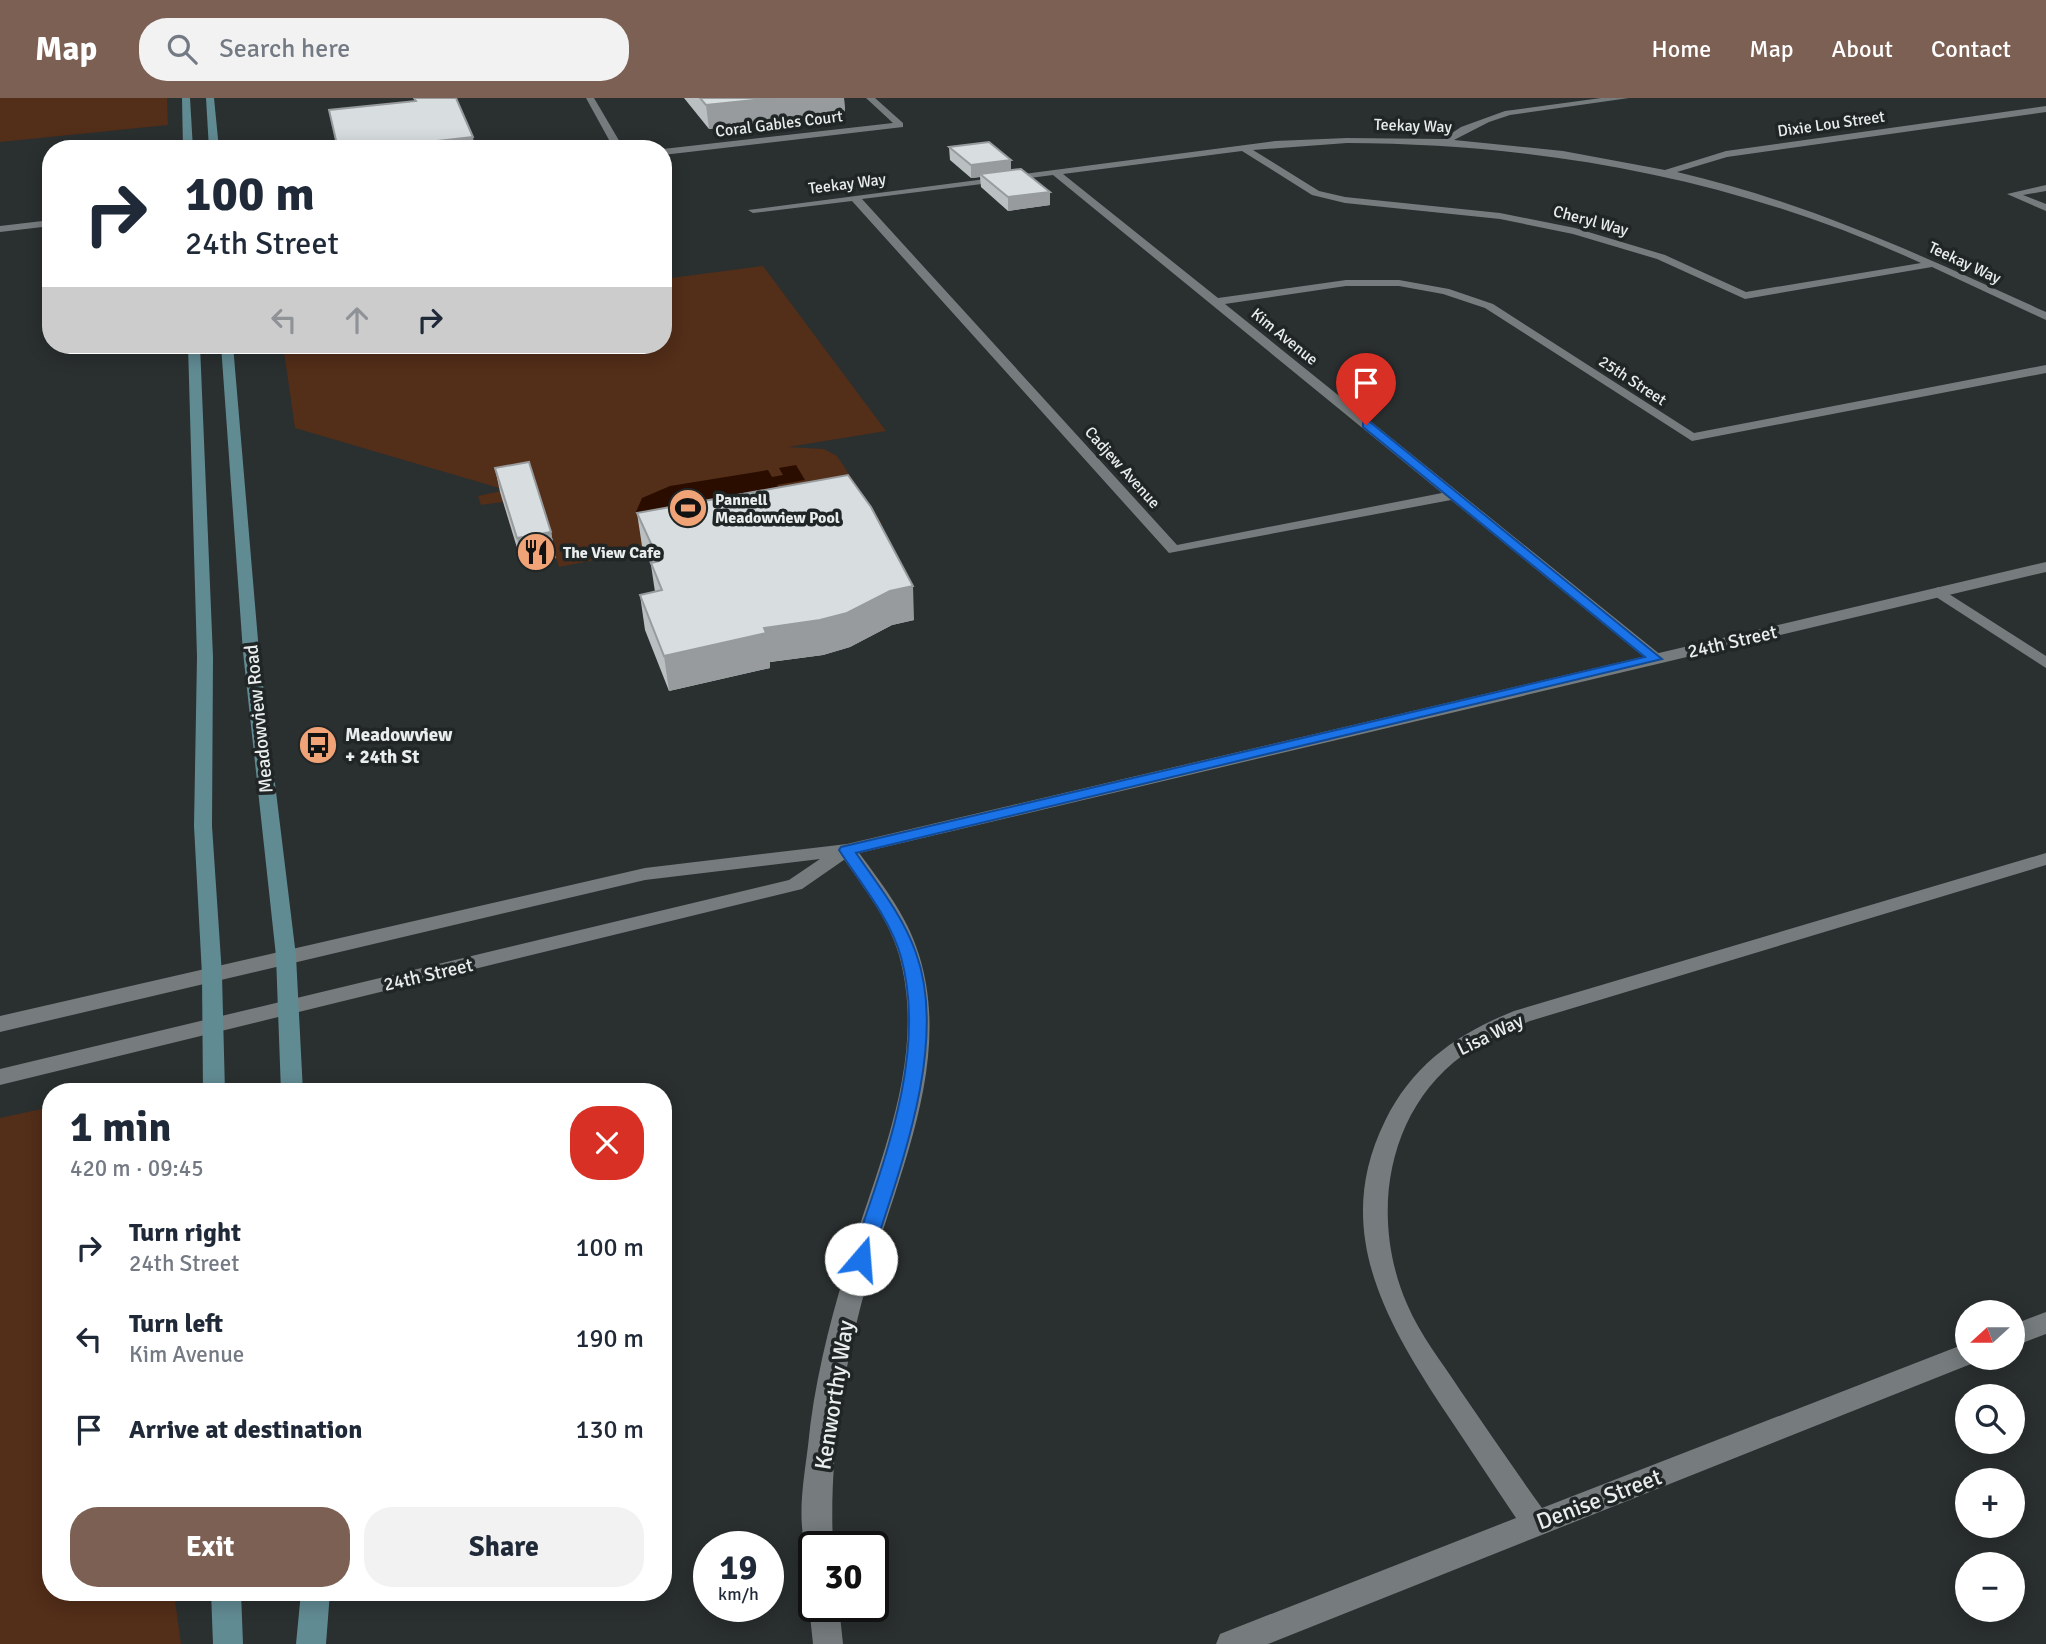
<!DOCTYPE html>
<meta charset="utf-8">
<style>
:root{--surface:#fff;--page:#f2f2f3;--text:#1f2937;--muted:#747a83;--accent:#7d6054}
body{margin:0;font-family:Signika,sans-serif;background:var(--page);color:var(--text);height:100vh;display:flex;flex-direction:column;font-size:26px;white-space:nowrap}
*{box-sizing:border-box;margin:0}
p{font-size:23px;color:var(--muted)}
.icon{flex:none;width:38px;height:38px;fill:none;stroke:currentColor;stroke-width:2;stroke-linecap:round;stroke-linejoin:round}
.map{position:relative;flex:1;overflow:hidden}
.side{position:absolute;left:42px;top:985px;width:630px;height:518px;display:flex;flex-direction:column;background:var(--surface);border-radius:28px;box-shadow:0 4px 18px #0003}
.side>*{flex:none}
.banner{position:absolute;left:42px;top:42px;width:630px;height:214px;border-radius:28px;box-shadow:0 4px 18px #0003;background:#fff;color:var(--text);overflow:hidden}
.needle{width:46px;rotate:249deg}
.buttons{position:absolute;left:1955px;top:1202px;display:grid;gap:14px}
.buttons a{display:grid;place-items:center;width:70px;height:70px;border-radius:50%;background:var(--surface);box-shadow:0 4px 18px #0003;font-size:35px}
.speed{position:absolute;left:693px;top:1433px;display:flex;gap:14px;font-size:35px;font-weight:700;text-align:center}
.speed>*{display:grid;place-content:center;width:91px;height:91px;border-radius:50%;background:var(--surface);box-shadow:0 4px 18px #0003;line-height:1}
.speed small{font-size:18px;font-weight:400}
.speed .limit{border:4px solid #111;border-radius:10px;background:#fff;color:#111}
.pin{position:absolute;display:grid;place-items:center;width:60px;height:60px;color:#fff;margin:-72px -30px;border-radius:50% 50% 50% 0;rotate:-45deg;box-shadow:0 0 7px #0007}
.pin .icon{rotate:45deg}
.me{position:absolute;width:77px;margin:-38px;rotate:18deg;stroke-linejoin:round;filter:drop-shadow(0 0 5px #0008)}
.turn{display:flex;align-items:center;gap:24px;height:147px;padding:0 28px;font-size:32px}
.turn .icon{width:91px;height:91px;stroke-width:2.5}
.turn b{display:block;font-size:49px;line-height:60px}
.lanes{display:flex;align-items:center;height:66px;padding:0 28px;background:#0003;justify-content:center;gap:35px;direction:ltr}
.lanes .off{opacity:.35}
.round{display:grid;place-items:center;flex:none;width:74px;height:74px;border-radius:28px;background:var(--page)}
.headline{display:flex;align-items:center;justify-content:space-between;height:119px;padding:0 28px}
h1{font-size:42px;font-weight:800;line-height:52px}
.button{display:flex;gap:14px;margin-top:auto;padding:14px 28px}
.button a{flex:1;height:80px;border-radius:28px;background:var(--accent);color:#fff;font-size:28px;font-weight:800;line-height:80px;text-align:center}
.button a+a{background:var(--page);color:var(--text)}
ul{padding:0;list-style:none}
li{display:flex;align-items:center;gap:21px;height:91px;padding:0 28px}
li div{flex:1}
li b{display:block;font-size:26px}
li em{font-style:normal}
header{display:flex;align-items:center;gap:42px;box-sizing:border-box;height:98px;padding:0 35px;background:var(--accent);color:#fff}
header strong{font-size:33px}
nav{display:flex;gap:38px;margin-inline-start:auto;font-size:24px}
.search{width:490px;height:63px;background:var(--page);display:flex;align-items:center;gap:18px;box-sizing:border-box;padding:0 24px;border-radius:28px;color:var(--muted);font-size:26px}
.map>svg:first-child{display:block}
</style>
<header>
<strong>Map</strong>
<div class="search"><svg class="icon" aria-label="search" viewBox="0 0 24 24"><circle cx="10" cy="10" r="6"/><path d="M15 15l6 6"/></svg>Search here</div>
<nav><a>Home</a><a>Map</a><a>About</a><a>Contact</a></nav>
</header>
<div class="map">
<svg width="2046" height="1546" viewBox="0 0 2046 1546">
<rect width="100%" height="100%" fill="#2a2f30"/>
<g fill="#532e19">
<polygon points="0,0 167,0 168,27 0,44"/>
<polygon points="763,168 886,333 788,349 824,351 837,358 882,426 863,430 848,413 559,469 556,460 522,466 503,404 481,407 478,398 506,392 295,330 283,247 663,247 663,181"/>
<polygon points="51,1009 51,1494 174,1495 181,1546 0,1546 0,1020"/>
</g>
<polygon fill="#2b0d00" points="796,367 805,382 777,387 791,410 712,424 700,400 685,402 698,427 638,419 636,414 642,400 670,388 768,372 772,379 783,377 779,370"/>
<g fill="none" stroke-linecap="round" stroke-linejoin="round">
<g fill="#767c7e" fill-rule="evenodd">
<polygon points="586,0 594,0 624,51 614,51"/>
<polygon points="866,0 875,0 903,25 903,29 663,57 663,51 893,25"/>
<path d="M1601 0H1629L1510 17 1489 24 1454 42 1563 53 1665 72 1726 53 2046 8V14L1727 59 1677 74C1807 104 1925 159 2046 214V222L1932 169 1745 201 1657 161 1573 136 1500 121 1345 105 1312 97 1242 53 1063 76 1218 200 1346 182H1399L1449 191 1493 206 1694 335 2046 267V275L1692 343 1485 210 1443 196 1399 188H1346L1225 206 1662 558V564H1650L1451 402 1169 455 852 103 753 115 748 112 1275 43 1347 40 1443 41 1461 29 1505 13ZM1347 45C1547 46 1738 81 1921 165L1746 194 1665 157 1575 130 1500 115 1345 99 1319 93 1253 52ZM1053 77 1442 395 1177 447 862 101Z"/>
<polygon points="2046,87 2046,93 2023,97 2046,106 2046,113 2007,96"/>
<polygon points="51,122 51,128 0,134 0,128"/>
<polygon points="1938,489 2046,558 2046,570 1933,497 1930,494"/>
<path d="M847 746 854 748C878 781 907 816 919 857 954 968 893 1086 865 1192 842 1276 829 1362 833 1449H814V1460L809 1459C795 1427 804 1381 808 1348 814 1285 830 1222 849 1161 878 1065 928 960 899 857 888 818 859 785 838 752Z"/>
<path d="M2046 755V767L1530 923C1507 933 1483 942 1463 957 1385 1014 1370 1121 1407 1206 1420 1237 1442 1264 1460 1292 1487 1331 1514 1371 1542 1410L1967 1245V1260H1978L1976 1264 1268 1546H1216L1220 1536 1516 1420C1491 1383 1467 1346 1442 1309 1384 1220 1332 1130 1385 1023 1413 966 1457 936 1514 913Z"/>
<polygon points="2046,1214 2046,1236 2012,1249 2012,1227"/>
<polygon points="814,1498 814,1508 839,1508 843,1546 813,1546 809,1508"/>
</g>
<polygon fill="#767c7e" fill-rule="evenodd" points="2046,464 2046,474 851,757 802,791 0,987 0,971 789,782 820,761 645,782 0,934 0,918 645,770 847,746"/>
<g fill="#618b93" fill-rule="evenodd">
<polygon points="182,0 190,0 193,51 183,51"/>
<polygon points="206,0 214,0 219,51 209,51"/>
<polygon points="188,247 200,247 213,559 212,728 222,877 225,994 203,994 202,877 194,728 197,559"/>
<polygon points="221,247 233,247 259,554 296,858 303,994 281,994 276,858 243,554"/>
<polygon points="211,1494 241,1494 243,1546 213,1546"/>
<polygon points="301,1494 330,1494 326,1546 296,1546"/>
</g>
</g>
<g fill="#babfc1">
<polygon points="684,0 844,0 845,15 709,31"/>
<polygon points="949,49 1011,72 1050,107 1008,113 981,89 980,79 971,80 950,62"/>
<polygon points="495,370 551,434 556,460 522,466 500,394"/>
<polygon points="637,415 914,522 892,527 850,549 823,557 770,564 770,570 669,593 645,532 640,497 655,494 651,467 642,448"/>
</g>
<g fill="#979b9d">
<polygon points="773,0 844,0 845,15 709,31 706,7"/>
<polygon points="473,39 475,51 366,51"/>
<polygon points="1011,62 1011,75 980,76 980,79 971,80 971,67"/>
<polygon points="1050,94 1050,107 1008,113 1008,99"/>
<polygon points="551,434 556,460 522,466 517,440"/>
<polygon points="913,488 914,522 892,527 850,549 823,557 770,564 770,570 669,593 664,558 890,493"/>
</g>
<g fill="#d8dee0" stroke="#979b9d" stroke-width="2">
<polygon points="414,0 456,0 473,39 366,51 338,51 329,12 416,3"/>
<polygon points="700,0 773,0 706,7"/>
<polygon points="989,44 1011,62 971,67 949,49"/>
<polygon points="1021,71 1050,94 1008,99 980,76"/>
<polygon points="529,364 551,434 517,440 495,370"/>
<polygon points="848,377 871,409 913,488 890,493 847,515 820,522 764,530 766,535 664,558 640,497 662,492 651,465 659,463 637,415"/>
</g>
<path fill="#1a73e8" stroke="#114b97" stroke-width="2" d="M1363 324H1370L1662 561 856 755C878 787 903 818 916 855 949 946 899 1073 871 1161L868 1167H854L851 1161C882 1068 928 957 901 859 890 820 861 786 839 752L841 749 1645 559 1363 329Z"/>
<defs>
<g id="stadium-disc" transform="scale(2.0125)"><circle r="9.5" fill="#efa377" stroke="#202526"/><path d="M0-5a6.5 5 0 1 0 0 10a6.5 5 0 1 0 0-10ZM-3.5-1.8h7v3.6h-7Z" fill="#111"/></g>
<g id="restaurant-disc" transform="scale(2.0125)"><circle r="9.5" fill="#efa377" stroke="#202526"/><path d="M-5-6h1v4h1v-4h1v4h1v-4h1v5L-1.5 .5V6h-2V.5L-5-1ZM5-6V6H3V1.5H1.5Q1.5-4 5-6Z" fill="#111"/></g>
<g id="bus-disc" transform="scale(2.0125)"><circle r="9.5" fill="#efa377" stroke="#202526"/><path d="M-5-6H5V4H4V6H2V4H-2V6H-4V4H-5ZM-3.5-4V0h7V-4ZM-3.5 1.2v1.5H-2V1.2ZM2 1.2v1.5H3.5V1.2Z" fill="#111"/></g>
</defs>
<g fill-rule="evenodd">
<use href="#stadium-disc" x="688" y="410"/>
<use href="#restaurant-disc" x="536" y="454"/>
<use href="#bus-disc" x="318" y="647"/>
</g>
<g text-anchor="middle" stroke-width="7" stroke-linejoin="round" paint-order="stroke">
<g font-size="16" fill="#e9eded" stroke="#202526">
<text transform="translate(779 25) rotate(-7)" y="6">Coral Gables Court</text>
<text transform="translate(1831 25) rotate(-8)" y="6">Dixie Lou Street</text>
<text transform="translate(1413 27) rotate(2)" y="6">Teekay Way</text>
<text transform="translate(847 85) rotate(-7)" y="6">Teekay Way</text>
<text transform="translate(1591 122) rotate(15)" y="6">Cheryl Way</text>
<text transform="translate(1965 164) rotate(25)" y="6">Teekay Way</text>
<text transform="translate(1285 238) rotate(39)" y="6">Kim Avenue</text>
<text transform="translate(1633 282) rotate(33)" y="6">25th Street</text>
<text transform="translate(1123 369) rotate(48)" y="6">Cadjew Avenue</text>
</g>
<g font-size="16" font-weight="bold" fill="#e9eded" stroke="#202526" text-anchor="start">
<text x="715" y="407">Pannell<tspan x="715" dy="18">Meadowview Pool</tspan></text>
<text x="563" y="460">The View Cafe</text>
</g>
<g font-size="19" fill="#e9eded" stroke="#202526">
<text transform="translate(1732 543) rotate(-13)" y="7">24th Street</text>
<text transform="translate(258 621) rotate(-96)" y="7">Meadowview Road</text>
<text transform="translate(428 876) rotate(-13)" y="7">24th Street</text>
<text transform="translate(1490 936) rotate(-26)" y="7">Lisa Way</text>
</g>
<g font-size="19" font-weight="bold" fill="#e9eded" stroke="#202526" text-anchor="start">
<text x="345" y="643">Meadowview<tspan x="345" dy="22">+ 24th St</tspan></text>
</g>
<g font-size="23" fill="#e9eded" stroke="#202526">
<text transform="translate(834 1297) rotate(-81)" y="8">Kenworthy Way</text>
<text transform="translate(1599 1401) rotate(-21)" y="8">Denise Street</text>
</g>
</g>
</svg>
<div class="buttons">
<a><svg class="needle" viewBox="-14 -14 28 28"><path d="M0-13l5 13h-10z" fill="#e53935"/><path d="M0 13l5-13h-10z" fill="#747a83"/></svg></a>
<a><svg class="icon" aria-label="search" viewBox="0 0 24 24"><circle cx="10" cy="10" r="6"/><path d="M15 15l6 6"/></svg></a>
<a>+</a>
<a>−</a>
</div>
<div class="speed"><div>19<small>km/h</small></div><div class="limit">30</div></div>
<div class="pin" style="left:1366px;top:327px;background:#d93025"><svg class="icon" aria-label="arrive" viewBox="0 0 24 24"><path d="M6 21V4h12l-3 4 3 4H6"/></svg></div>
<svg class="me" style="left:861px;top:1161px" viewBox="-20 -20 40 40"><circle r="19" fill="#fff"/><path d="M0-13L10 11 0 6-10 11z" fill="#1a73e8"/></svg>
<div class="banner">
<div class="turn"><svg class="icon" aria-label="right" viewBox="0 0 24 24"><path d="M7 20v-9h11M14 6l5 5-5 5"/></svg><div><b>100 m</b>24th Street</div></div>
<div class="lanes"><svg class="icon off" aria-label="left" viewBox="0 0 24 24"><path d="M17 20v-9H6M10 6l-5 5 5 5"/></svg><svg class="icon off" aria-label="ahead" viewBox="0 0 24 24"><path d="M12 20V5M6 11l6-6 6 6"/></svg><svg class="icon" aria-label="right" viewBox="0 0 24 24"><path d="M7 20v-9h11M14 6l5 5-5 5"/></svg></div>
</div>
<section class="side">
<div class="headline"><div><h1>1 min</h1><p>420 m · 09:45</p></div><a class="round" style="background:#d93025;color:#fff"><svg class="icon" aria-label="close" viewBox="0 0 24 24"><path d="M6 6l12 12M18 6L6 18"/></svg></a></div>
<ul>
<li><svg class="icon" aria-label="right" viewBox="0 0 24 24"><path d="M7 20v-9h11M14 6l5 5-5 5"/></svg><div><b>Turn right</b><p>24th Street</p></div><em>100 m</em></li>
<li><svg class="icon" aria-label="left" viewBox="0 0 24 24"><path d="M17 20v-9H6M10 6l-5 5 5 5"/></svg><div><b>Turn left</b><p>Kim Avenue</p></div><em>190 m</em></li>
<li><svg class="icon" aria-label="arrive" viewBox="0 0 24 24"><path d="M6 21V4h12l-3 4 3 4H6"/></svg><div><b>Arrive at destination</b></div><em>130 m</em></li>
</ul>
<div class="button"><a>Exit</a><a>Share</a></div>
</section>
</div>
